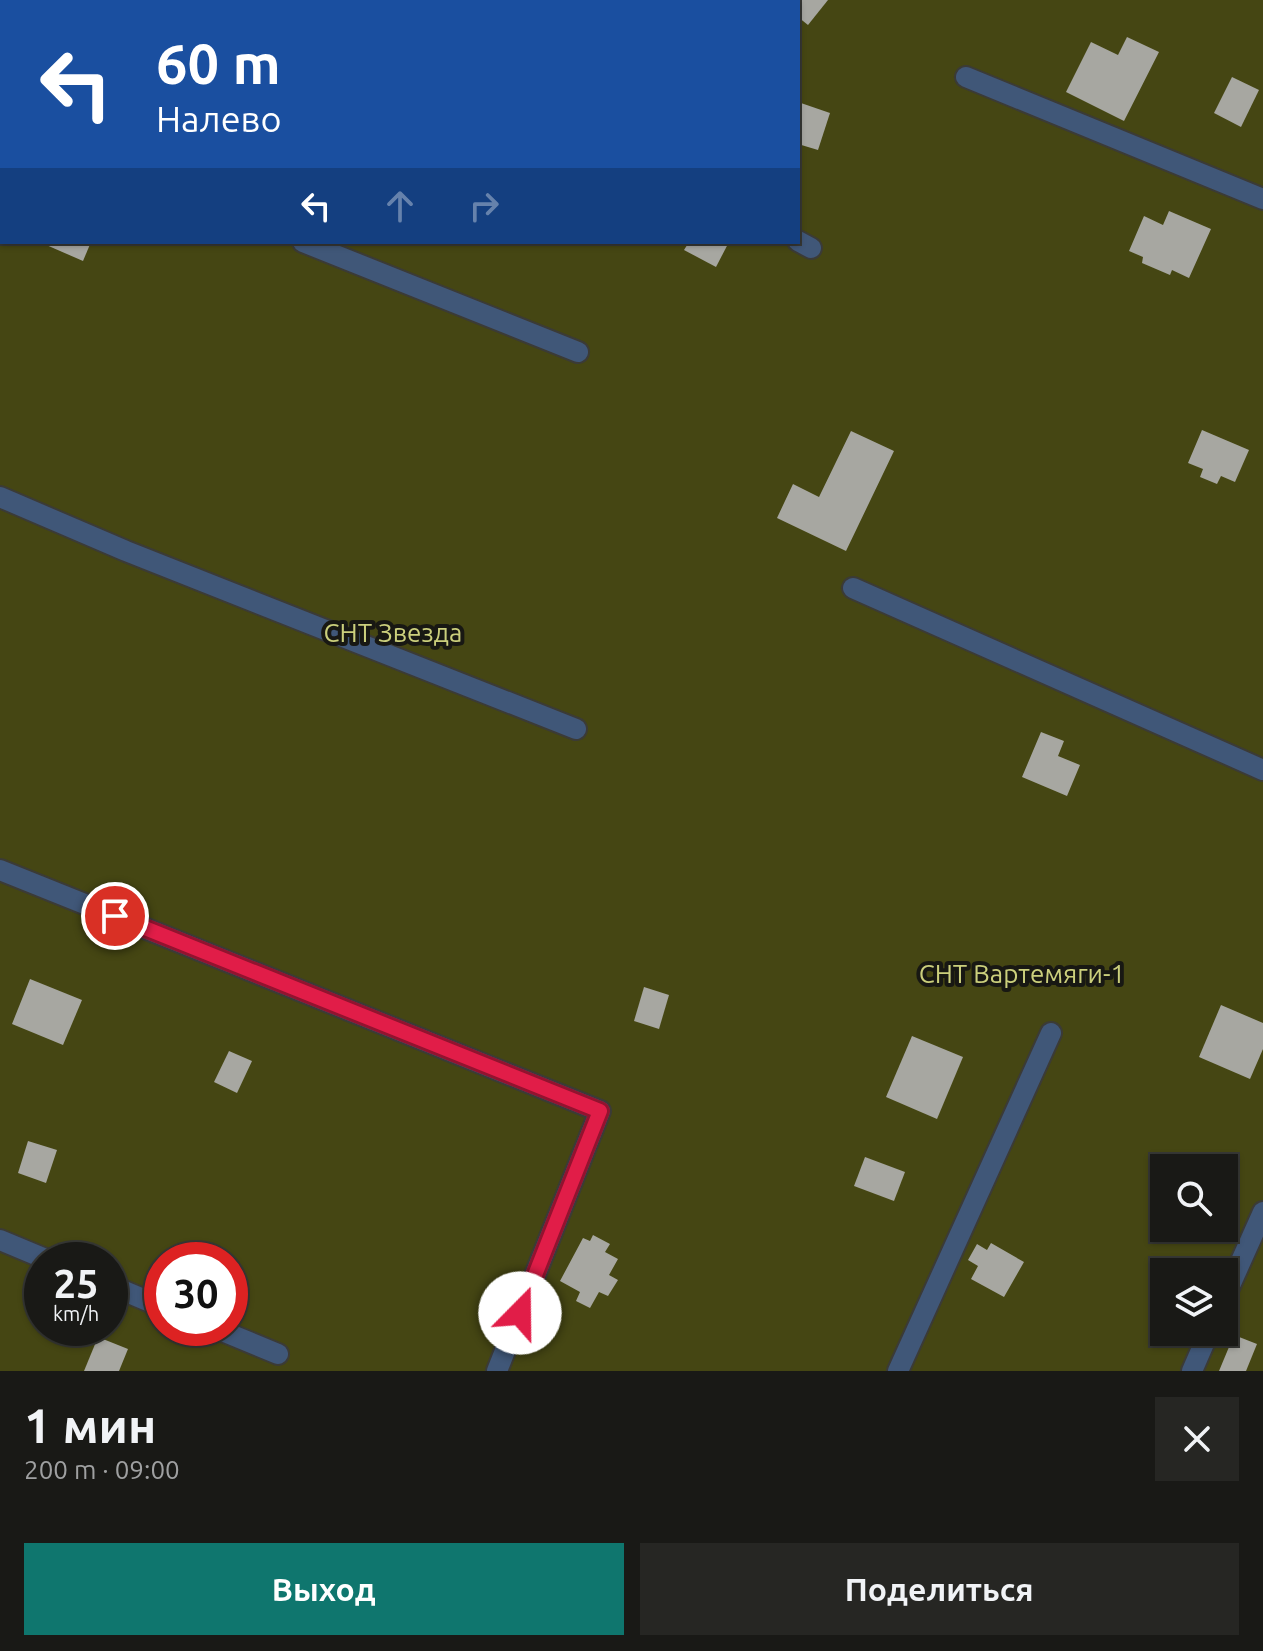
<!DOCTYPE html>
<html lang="ru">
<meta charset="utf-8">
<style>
:root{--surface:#191916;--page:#262623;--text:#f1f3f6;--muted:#9fa0a1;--line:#373835;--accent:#0f766e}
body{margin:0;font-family:Ubuntu,sans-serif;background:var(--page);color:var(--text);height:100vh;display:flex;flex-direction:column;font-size:30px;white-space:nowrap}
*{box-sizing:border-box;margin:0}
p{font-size:26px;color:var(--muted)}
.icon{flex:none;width:44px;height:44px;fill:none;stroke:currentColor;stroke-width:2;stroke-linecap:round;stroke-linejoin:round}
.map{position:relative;height:1371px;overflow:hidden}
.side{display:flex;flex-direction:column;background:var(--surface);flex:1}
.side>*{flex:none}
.banner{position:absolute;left:0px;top:0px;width:800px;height:244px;box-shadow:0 2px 6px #0004,0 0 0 2px var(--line);background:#1a4fa0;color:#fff;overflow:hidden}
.fabs{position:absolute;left:1150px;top:1154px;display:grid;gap:16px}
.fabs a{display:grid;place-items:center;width:88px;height:88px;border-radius:0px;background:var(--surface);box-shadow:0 2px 6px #0004,0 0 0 2px var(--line);font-size:40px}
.speed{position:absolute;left:24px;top:1242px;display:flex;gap:16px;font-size:40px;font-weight:700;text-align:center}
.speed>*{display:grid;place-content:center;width:104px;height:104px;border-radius:50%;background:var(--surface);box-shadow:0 2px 6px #0004,0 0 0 2px var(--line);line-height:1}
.speed small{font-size:20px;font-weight:400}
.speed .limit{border:12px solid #d22;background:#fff;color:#111}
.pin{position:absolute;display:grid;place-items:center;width:68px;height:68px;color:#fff;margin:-34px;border:4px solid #fff;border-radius:50%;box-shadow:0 2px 8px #0007}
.me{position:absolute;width:88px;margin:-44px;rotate:22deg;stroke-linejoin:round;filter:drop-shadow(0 0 6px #0008)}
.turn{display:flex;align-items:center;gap:28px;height:168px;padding:0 24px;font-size:36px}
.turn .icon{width:104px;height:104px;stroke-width:2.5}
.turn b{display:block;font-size:56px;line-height:68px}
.lanes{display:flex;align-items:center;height:76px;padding:0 24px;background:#0003;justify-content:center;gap:40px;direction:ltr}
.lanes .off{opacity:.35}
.round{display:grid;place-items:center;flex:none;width:84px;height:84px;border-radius:0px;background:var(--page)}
.head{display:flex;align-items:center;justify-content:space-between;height:136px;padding:0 24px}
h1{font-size:48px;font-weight:700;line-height:60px}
.action{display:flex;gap:16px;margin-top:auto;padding:16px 24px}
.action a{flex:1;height:92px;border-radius:0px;background:var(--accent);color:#fff;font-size:32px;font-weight:700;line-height:92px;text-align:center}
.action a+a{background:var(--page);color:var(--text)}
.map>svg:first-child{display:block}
</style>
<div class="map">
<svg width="1263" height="1371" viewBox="0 0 1263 1371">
<rect width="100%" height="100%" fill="#21211d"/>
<path fill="#454613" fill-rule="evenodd" d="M0 0H1263V1371H0ZM2 2H798V242H2ZM1164 1168H1224V1228H1164ZM42 1260H110V1328H42ZM162 1260H230V1328H162ZM1164 1272H1224V1332H1164Z"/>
<g fill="#a7a7a1">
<polygon points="798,0 828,0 808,25 798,17"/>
<polygon points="1127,37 1159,52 1124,121 1066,92 1091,42 1118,55"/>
<polygon points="1232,77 1259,90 1241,127 1214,113"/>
<polygon points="798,102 830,113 818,150 798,144"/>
<polygon points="1169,211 1211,229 1189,278 1172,270 1170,275 1142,263 1143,257 1129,251 1144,216 1163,225"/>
<polygon points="45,242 91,242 83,261 44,244"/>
<polygon points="689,242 729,242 716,267 684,250"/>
<polygon points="1202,430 1249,450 1235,482 1221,476 1217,484 1200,477 1203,469 1188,463"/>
<polygon points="851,431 894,451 846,551 777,518 793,484 819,497"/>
<polygon points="1041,732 1064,741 1058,756 1080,765 1067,796 1022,777"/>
<polygon points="30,979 82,1000 63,1045 12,1024"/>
<polygon points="644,987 669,995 659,1029 634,1021"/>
<polygon points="1221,1005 1263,1023 1263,1049 1250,1079 1199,1057"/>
<polygon points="912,1036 963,1057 937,1119 886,1097"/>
<polygon points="229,1051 252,1061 237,1093 214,1082"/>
<polygon points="28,1141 57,1150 46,1183 18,1173"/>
<polygon points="865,1157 905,1172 894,1201 854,1186"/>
<polygon points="593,1235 610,1244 605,1252 618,1259 609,1275 618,1280 608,1296 599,1292 590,1308 576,1301 580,1292 560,1281 583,1238 590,1241"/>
<polygon points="991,1243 1024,1262 1004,1297 971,1279 978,1266 968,1260 977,1244 987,1250"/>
<polygon points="1234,1335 1257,1344 1246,1371 1219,1371"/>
<polygon points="98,1337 128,1349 119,1371 84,1371"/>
</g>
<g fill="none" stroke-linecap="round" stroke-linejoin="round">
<g stroke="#3b3b37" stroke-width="24">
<g id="street">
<polyline points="350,0 354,2"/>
<polyline points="966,77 1263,199"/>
<polyline points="0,121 2,122"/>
<polyline points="798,241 811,248"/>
<polyline points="303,242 578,352"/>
<polyline points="0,497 126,551 576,729"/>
<polyline points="853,588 1263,770"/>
<polyline points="0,870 600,1111 497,1371"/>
<polyline points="0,1240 48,1260"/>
<polyline points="110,1285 162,1307"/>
<polyline points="1224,1299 1263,1212"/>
<polyline points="215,1328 278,1354"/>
<polyline points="898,1371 1051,1033"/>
<polyline points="1192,1371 1209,1332"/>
</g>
</g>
<use href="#street" stroke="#405778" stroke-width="20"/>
</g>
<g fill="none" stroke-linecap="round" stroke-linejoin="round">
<g stroke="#92132f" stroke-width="20">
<polyline id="route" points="115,916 600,1111 520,1313"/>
</g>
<use href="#route" stroke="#e11d48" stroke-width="14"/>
</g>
<g text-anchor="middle" stroke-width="8" stroke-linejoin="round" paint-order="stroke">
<g font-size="26" fill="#cbcf7c" stroke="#181813">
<text x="393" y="642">СНТ Звезда</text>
<text x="1022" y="983">СНТ Вартемяги-1</text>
</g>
</g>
</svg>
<div class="fabs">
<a><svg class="icon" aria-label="search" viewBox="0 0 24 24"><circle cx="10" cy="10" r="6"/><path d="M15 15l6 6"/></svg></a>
<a><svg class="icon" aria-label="layers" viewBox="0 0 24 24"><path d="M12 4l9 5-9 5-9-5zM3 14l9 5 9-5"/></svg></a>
</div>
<div class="speed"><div>25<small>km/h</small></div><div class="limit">30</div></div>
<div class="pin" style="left:115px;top:916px;background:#d93025"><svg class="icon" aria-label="arrive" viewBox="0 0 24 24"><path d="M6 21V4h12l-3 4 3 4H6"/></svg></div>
<svg class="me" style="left:520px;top:1313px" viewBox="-20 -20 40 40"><circle r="19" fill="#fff"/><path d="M0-13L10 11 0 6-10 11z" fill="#e11d48"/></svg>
<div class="banner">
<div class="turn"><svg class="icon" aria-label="left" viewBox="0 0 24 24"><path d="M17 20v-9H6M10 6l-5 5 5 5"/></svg><div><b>60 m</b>Налево</div></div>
<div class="lanes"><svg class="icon" aria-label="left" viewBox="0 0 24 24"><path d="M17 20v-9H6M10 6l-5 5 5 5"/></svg><svg class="icon off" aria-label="ahead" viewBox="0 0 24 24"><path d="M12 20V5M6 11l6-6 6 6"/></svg><svg class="icon off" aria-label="right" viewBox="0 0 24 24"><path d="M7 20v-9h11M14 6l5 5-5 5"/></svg></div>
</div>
</div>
<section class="side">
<div class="head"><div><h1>1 мин</h1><p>200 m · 09:00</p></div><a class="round"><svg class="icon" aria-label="close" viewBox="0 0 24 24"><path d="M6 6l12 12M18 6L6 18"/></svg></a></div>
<div class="action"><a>Выход</a><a>Поделиться</a></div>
</section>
